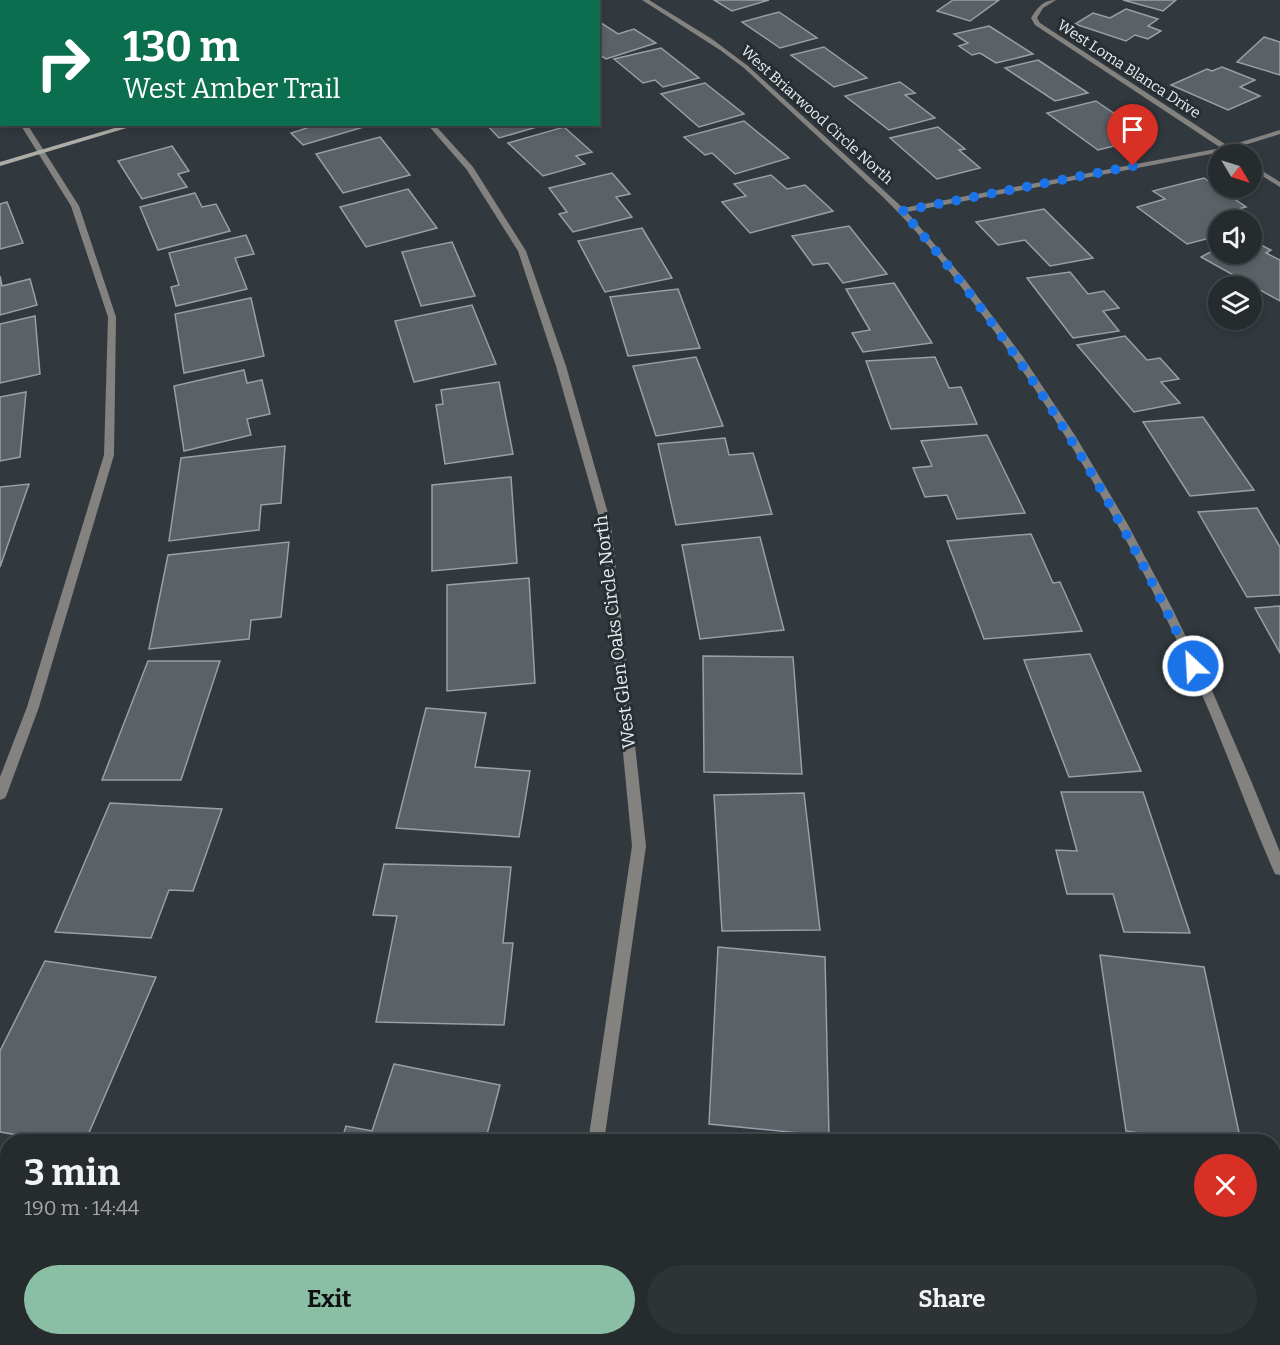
<!DOCTYPE html>
<meta charset="utf-8">
<style>
:root{--surface:#262b2e;--page:#2e3336;--text:#f1f3f6;--muted:#a4a7aa;--line:#42474a;--accent:#8abfa5}
body{margin:0;font-family:Bitter,serif;background:var(--page);color:var(--text);height:100vh;display:flex;flex-direction:column;font-size:22px;white-space:nowrap}
*{box-sizing:border-box;margin:0}
p{font-size:20px;color:var(--muted)}
.icon{flex:none;width:33px;height:33px;fill:none;stroke:currentColor;stroke-width:2;stroke-linecap:round;stroke-linejoin:round}
.map{position:relative;flex:1;overflow:hidden}
.sheet{position:absolute;left:0px;top:1134px;width:1281px;height:212px;display:flex;flex-direction:column;background:var(--surface);border-radius:24px 24px 0 0;box-shadow:0 3px 9px #0003,0 0 0 2px var(--line)}
.sheet>*{flex:none}
.banner{position:absolute;left:0px;top:0px;width:600px;height:126px;box-shadow:0 3px 9px #0003,0 0 0 2px var(--line);background:#0b6e4f;color:#fff;overflow:hidden}
.needle{width:39px;rotate:128deg}
.buttons{position:absolute;left:1208px;top:144px;display:grid;gap:12px}
.buttons a{display:grid;place-items:center;width:54px;height:54px;border-radius:50%;background:var(--surface);box-shadow:0 3px 9px #0003,0 0 0 2px var(--line);font-size:30px}
.pin{position:absolute;display:grid;place-items:center;width:51px;height:51px;color:#fff;margin:-62px -26px;border-radius:50% 50% 50% 0;rotate:-45deg;box-shadow:0 0 6px #0007}
.pin .icon{rotate:45deg}
.me{position:absolute;width:66px;margin:-33px;rotate:335deg;stroke-linejoin:round;filter:drop-shadow(0 0 4px #0008)}
.turn{display:flex;align-items:center;gap:21px;height:126px;padding:0 24px;font-size:27px}
.turn .icon{width:78px;height:78px;stroke-width:2.5}
.turn b{display:block;font-size:42px;line-height:51px}
.round{display:grid;place-items:center;flex:none;width:63px;height:63px;border-radius:32px;background:var(--page)}
.overview{display:flex;align-items:center;justify-content:space-between;height:102px;padding:0 24px}
h1{font-size:36px;font-weight:700;line-height:45px}
.primary-button{display:flex;gap:12px;margin-top:auto;padding:12px 24px}
.primary-button a{flex:1;height:69px;border-radius:36px;background:var(--accent);color:#111;font-size:24px;font-weight:700;line-height:69px;text-align:center}
.primary-button a+a{background:var(--page);color:var(--text)}
.map>svg:first-child{display:block}
</style>
<div class="map">
<svg width="1280" height="1345" viewBox="0 0 1280 1345">
<rect width="100%" height="100%" fill="#32393e"/>
<g fill="#5a6167" stroke="#989fa5" stroke-width="1.5">
<polygon points="714,0 769,0 732,11"/>
<polygon points="953,0 999,0 970,21 937,11"/>
<polygon points="1123,0 1176,0 1163,11"/>
<polygon points="1126,9 1158,19 1148,26 1161,31 1148,39 1135,35 1126,41 1075,24 1093,13 1110,18"/>
<polygon points="779,12 817,38 780,48 742,22"/>
<polygon points="598,21 618,34 634,29 656,43 606,59 598,54"/>
<polygon points="989,26 1033,54 996,63 980,53 972,55 959,46 968,43 954,34"/>
<polygon points="1264,37 1280,42 1280,75 1237,62"/>
<polygon points="824,47 867,78 834,87 791,55"/>
<polygon points="661,48 699,78 663,87 655,80 643,83 614,59"/>
<polygon points="1038,60 1088,93 1055,101 1005,68"/>
<polygon points="1222,67 1255,80 1240,87 1260,96 1228,110 1171,85 1207,69 1212,71"/>
<polygon points="900,82 915,93 905,95 935,118 889,130 845,96"/>
<polygon points="705,83 744,114 699,127 661,94"/>
<polygon points="1096,101 1121,118 1151,137 1098,150 1047,113"/>
<polygon points="744,121 789,158 735,174 712,153 705,155 684,137"/>
<polygon points="303,124 366,124 367,126 303,145 291,133 307,128"/>
<polygon points="486,124 547,124 499,138"/>
<polygon points="564,127 592,152 576,156 585,164 543,176 508,143"/>
<polygon points="938,127 965,149 959,150 980,168 937,179 890,138"/>
<polygon points="380,137 410,175 343,193 316,154"/>
<polygon points="172,146 189,171 178,174 187,187 142,199 118,161"/>
<polygon points="612,173 630,194 616,197 632,217 573,232 559,214 567,212 549,188"/>
<polygon points="771,175 787,189 805,185 833,211 750,233 722,202 746,196 734,184"/>
<polygon points="1204,178 1246,207 1227,212 1239,220 1218,220 1218,236 1187,244 1137,207 1165,199 1153,191"/>
<polygon points="408,189 437,228 366,247 340,207"/>
<polygon points="195,193 202,207 216,204 230,231 158,250 140,207"/>
<polygon points="7,202 23,243 0,249 0,204"/>
<polygon points="1044,209 1093,258 1050,266 1025,240 998,245 976,222"/>
<polygon points="849,226 887,274 843,283 828,263 813,265 792,236"/>
<polygon points="642,228 672,278 605,292 578,241"/>
<polygon points="246,235 254,254 235,258 247,289 176,306 171,287 179,285 169,253"/>
<polygon points="1251,240 1271,250 1266,253 1280,260 1280,301 1201,257 1218,248 1218,254 1251,254"/>
<polygon points="452,242 475,296 421,306 402,252"/>
<polygon points="1070,272 1088,294 1104,291 1119,308 1103,311 1119,331 1073,338 1027,278"/>
<polygon points="0,276 2,286 30,279 37,305 0,315"/>
<polygon points="894,283 932,343 863,352 852,333 870,330 846,289"/>
<polygon points="678,289 700,348 628,356 610,297"/>
<polygon points="251,298 264,356 184,373 175,314"/>
<polygon points="472,305 496,364 414,382 395,321"/>
<polygon points="35,316 40,374 0,383 0,324"/>
<polygon points="1125,336 1147,360 1160,358 1179,379 1161,382 1180,403 1134,412 1077,345"/>
<polygon points="696,357 723,426 656,436 633,366"/>
<polygon points="935,357 949,388 961,387 977,424 891,429 866,361"/>
<polygon points="244,370 247,383 262,380 270,414 247,419 251,435 184,451 174,386"/>
<polygon points="499,382 513,454 445,464 436,405 443,404 441,390"/>
<polygon points="26,392 20,457 0,461 0,397"/>
<polygon points="1203,417 1254,490 1190,496 1143,422"/>
<polygon points="987,435 1025,513 957,519 947,495 925,497 913,468 932,466 921,441"/>
<polygon points="725,438 729,455 753,453 772,514 676,525 658,444"/>
<polygon points="285,446 281,503 261,505 259,530 169,541 181,458"/>
<polygon points="511,477 517,563 432,571 432,485"/>
<polygon points="29,484 0,567 0,487"/>
<polygon points="1257,508 1280,547 1280,595 1247,597 1198,512"/>
<polygon points="1031,534 1053,583 1060,582 1082,631 984,639 947,541"/>
<polygon points="760,537 784,630 700,639 682,545"/>
<polygon points="289,542 281,617 251,620 249,639 149,649 168,555"/>
<polygon points="529,578 535,683 447,691 447,585"/>
<polygon points="1280,606 1280,653 1255,608"/>
<polygon points="1090,654 1141,771 1069,777 1024,660"/>
<polygon points="703,656 793,657 802,774 704,772"/>
<polygon points="148,661 220,661 181,780 102,780"/>
<polygon points="426,708 486,713 475,767 530,771 519,837 396,828"/>
<polygon points="1061,792 1143,792 1190,933 1124,932 1113,894 1067,894 1056,850 1077,851"/>
<polygon points="804,793 820,930 722,931 714,795"/>
<polygon points="110,803 222,809 193,891 169,890 151,938 55,932"/>
<polygon points="384,864 511,867 503,943 513,943 504,1025 376,1022 397,916 373,915"/>
<polygon points="718,947 825,957 829,1136 709,1124"/>
<polygon points="1100,955 1204,967 1241,1142 1204,1142 1126,1131"/>
<polygon points="45,961 156,977 85,1142 59,1142 0,1132 0,1051"/>
<polygon points="394,1064 500,1085 485,1142 341,1142 346,1126 372,1131"/>
<polygon points="0,1168 8,1170 8,1319 0,1334"/>
<polygon points="1274,1289 1280,1290 1280,1345 1133,1345 1132,1338 1274,1338"/>
<polygon points="313,1338 442,1338 440,1345 311,1345"/>
<polygon points="700,1338 845,1338 845,1345 699,1345"/>
</g>
<g fill="none" stroke-linecap="round" stroke-linejoin="round">
<g fill="#83827f" fill-rule="evenodd">
<polygon points="278,0 284,0 286,2 279,2"/>
<path d="M642 0H649L712 39 748 66 903 208 1221 148 1035 25 1031 18C1038 7 1043 0 1056 0L1043 8 1037 18 1040 23 1228 146 1280 130V134L1232 149 1229 152 1226 151 907 212 966 281 1023 357 1076 437 1127 523 1172 608 1214 695 1252 783 1280 852V875L1275 874C1249 815 1228 755 1203 697 1145 566 1074 439 989 324 957 280 923 236 884 198L744 68 720 50Z"/>
<rect x="0" y="96" width="2" height="5"/>
<polygon points="20,124 27,124 79,206 116,317 114,455 39,707 7,794 5,798 0,800 0,777 27,707 104,455 108,317 71,206"/>
<polygon points="427,124 434,124 473,167 526,251 566,366 611,524 646,846 604,1142 588,1142 632,846 601,524 556,366 518,251 467,170"/>
<polygon points="1251,164 1280,182 1280,187 1251,169"/>
<polygon points="558,1338 576,1338 575,1345 557,1345"/>
</g>
<g fill="#adaca6" fill-rule="evenodd">
<polygon points="573,0 572,2 561,2"/>
<polygon points="128,124 140,124 0,166 0,162"/>
</g>
</g>
<g fill="none" stroke-linecap="round" stroke-linejoin="round">
<path stroke="#1a73e8" stroke-width="10" stroke-dasharray="0 18" d="M1133 166 902 211C1022 348 1116 501 1193 666"/>
</g>
<g text-anchor="middle" stroke-width="6" stroke-linejoin="round" paint-order="stroke">
<g font-size="15" fill="#eaeef1" stroke="#282f33">
<text transform="translate(1129 69) rotate(33)" y="5">West Loma Blanca Drive</text>
<text transform="translate(817 115) rotate(42)" y="5">West Briarwood Circle North</text>
</g>
<g font-size="18" fill="#eaeef1" stroke="#282f33">
<text transform="translate(615 632) rotate(-97)" y="6">West Glen Oaks Circle North</text>
</g>
</g>
</svg>
<div class="buttons">
<a><svg class="needle" viewBox="-14 -14 28 28"><path d="M0-13l5 13h-10z" fill="#e53935"/><path d="M0 13l5-13h-10z" fill="#a4a7aa"/></svg></a>
<a><svg class="icon" aria-label="sound" viewBox="0 0 24 24"><path d="M4 9h4l5-4v14l-5-4H4zM17 9q2 3 0 6"/></svg></a>
<a><svg class="icon" aria-label="layers" viewBox="0 0 24 24"><path d="M12 4l9 5-9 5-9-5zM3 14l9 5 9-5"/></svg></a>
</div>
<div class="pin" style="left:1133px;top:166px;background:#d93025"><svg class="icon" aria-label="arrive" viewBox="0 0 24 24"><path d="M6 21V4h12l-3 4 3 4H6"/></svg></div>
<svg class="me" style="left:1193px;top:666px" viewBox="-20 -20 40 40"><circle r="17" fill="#1a73e8" stroke="#fff" stroke-width="3"/><path d="M0-11L8 9 0 5-8 9z" fill="#fff"/></svg>
<div class="banner">
<div class="turn"><svg class="icon" aria-label="right" viewBox="0 0 24 24"><path d="M7 20v-9h11M14 6l5 5-5 5"/></svg><div><b>130 m</b>West Amber Trail</div></div>
</div>
<section class="sheet">
<div class="overview"><div><h1>3 min</h1><p>190 m · 14:44</p></div><a class="round" style="background:#d93025;color:#fff"><svg class="icon" aria-label="close" viewBox="0 0 24 24"><path d="M6 6l12 12M18 6L6 18"/></svg></a></div>
<div class="primary-button"><a>Exit</a><a>Share</a></div>
</section>
</div>
